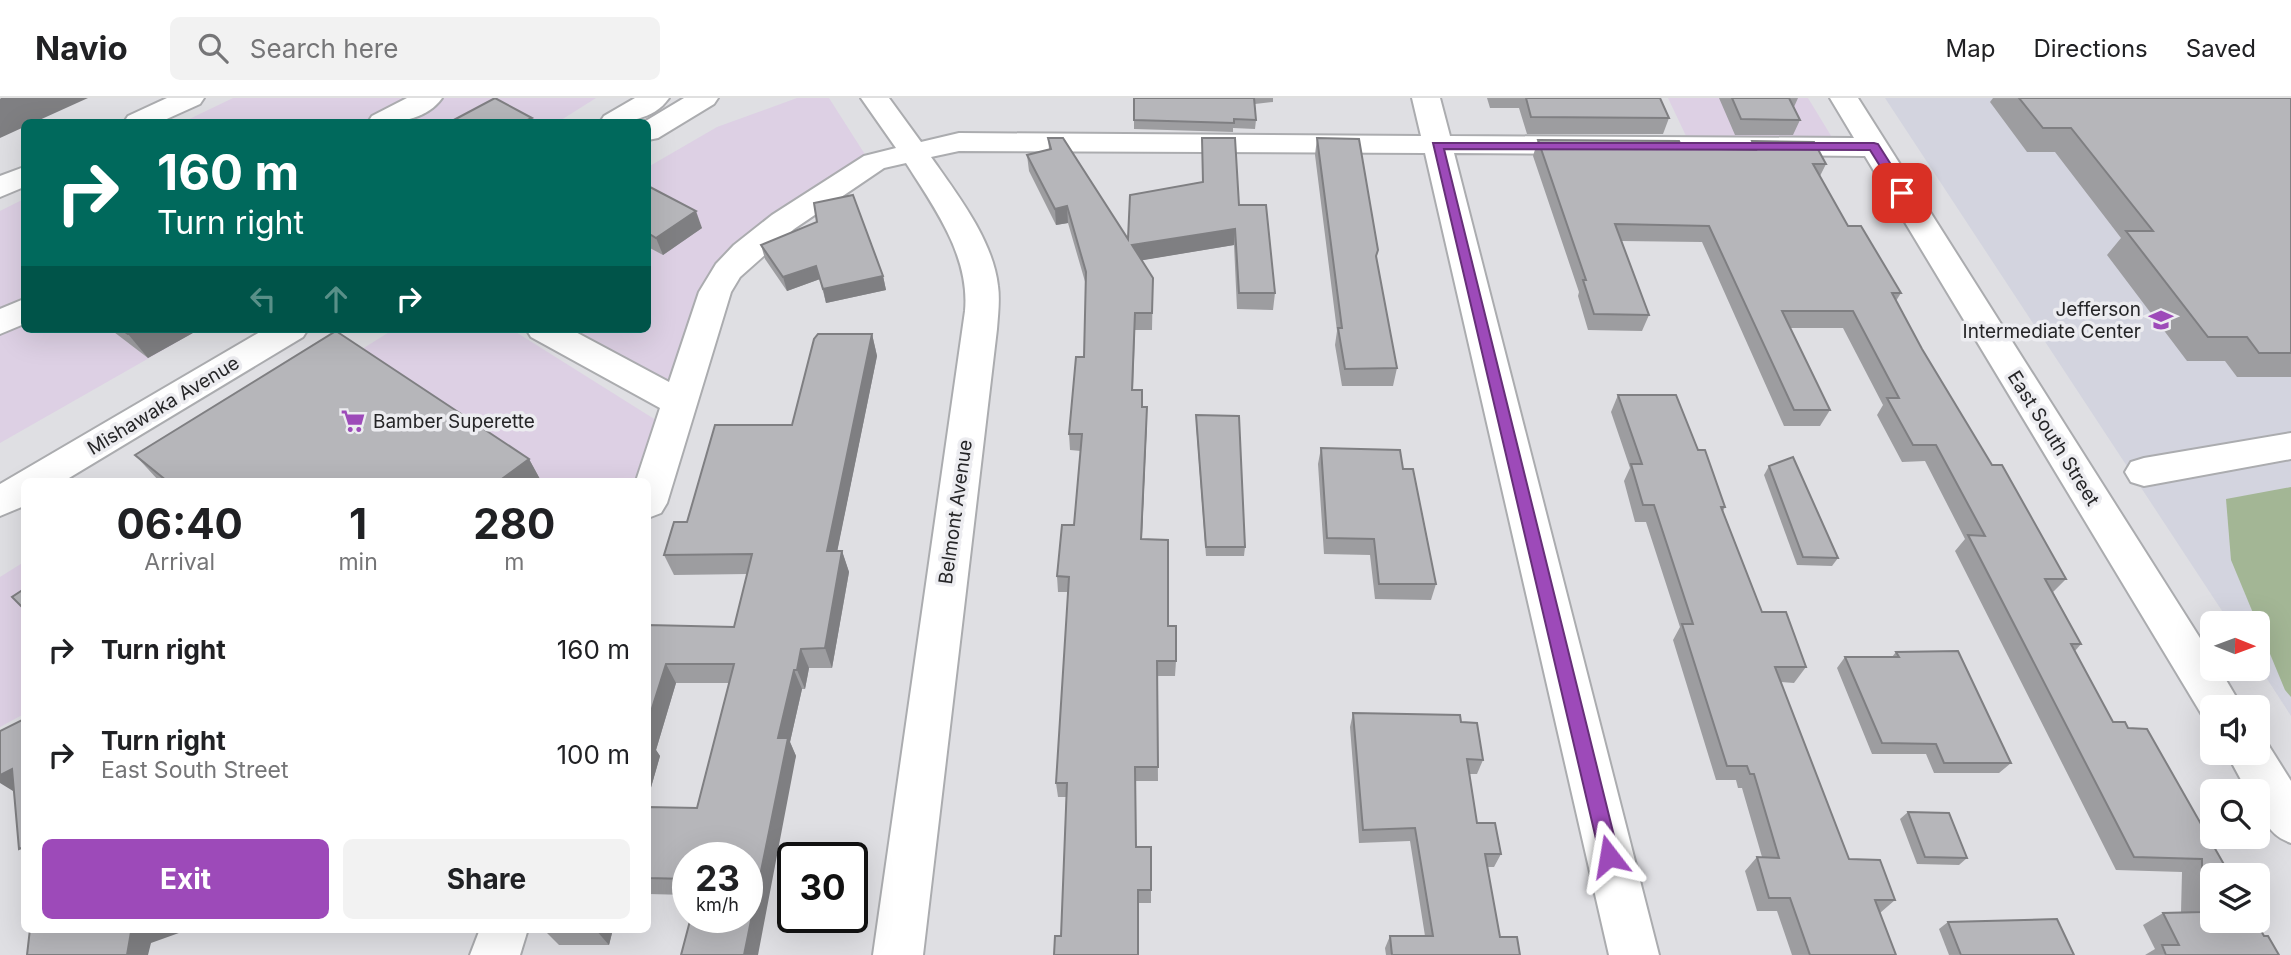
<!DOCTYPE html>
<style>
:root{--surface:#fff;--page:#f2f2f2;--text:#202124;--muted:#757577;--line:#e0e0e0;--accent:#9d4ab9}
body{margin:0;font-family:Inter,sans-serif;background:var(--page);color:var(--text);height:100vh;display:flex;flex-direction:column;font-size:26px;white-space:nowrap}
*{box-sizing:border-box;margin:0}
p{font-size:23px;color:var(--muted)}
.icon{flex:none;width:38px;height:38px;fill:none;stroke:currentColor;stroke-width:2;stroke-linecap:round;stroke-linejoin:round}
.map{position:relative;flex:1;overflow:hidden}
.side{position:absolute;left:21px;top:380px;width:630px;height:455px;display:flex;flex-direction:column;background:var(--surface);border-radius:10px;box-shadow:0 7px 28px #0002}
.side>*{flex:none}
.hud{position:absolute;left:21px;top:21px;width:630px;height:214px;border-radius:10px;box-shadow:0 7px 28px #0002;background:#00695c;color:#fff;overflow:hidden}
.needle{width:46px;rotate:91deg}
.buttons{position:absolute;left:2200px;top:513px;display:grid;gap:14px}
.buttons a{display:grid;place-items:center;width:70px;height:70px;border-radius:10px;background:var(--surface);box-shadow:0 7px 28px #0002;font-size:35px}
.speed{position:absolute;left:672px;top:744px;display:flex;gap:14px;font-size:35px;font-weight:700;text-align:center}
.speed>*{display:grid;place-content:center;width:91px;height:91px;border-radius:50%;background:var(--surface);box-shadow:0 7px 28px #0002;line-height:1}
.speed small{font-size:18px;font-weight:400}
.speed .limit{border:4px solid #111;border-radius:10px;background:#fff;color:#111}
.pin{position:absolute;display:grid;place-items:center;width:60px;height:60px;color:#fff;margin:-30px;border-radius:14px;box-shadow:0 4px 10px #0006}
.me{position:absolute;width:77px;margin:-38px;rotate:346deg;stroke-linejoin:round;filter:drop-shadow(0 0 5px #0008)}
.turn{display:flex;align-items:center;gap:24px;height:147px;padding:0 21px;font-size:32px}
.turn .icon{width:91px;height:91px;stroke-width:2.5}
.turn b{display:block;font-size:49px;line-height:60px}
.lanes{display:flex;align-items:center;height:66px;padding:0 21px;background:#0003;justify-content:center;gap:35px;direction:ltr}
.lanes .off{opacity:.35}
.eta{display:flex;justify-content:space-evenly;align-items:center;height:119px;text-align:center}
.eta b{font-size:42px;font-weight:700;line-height:49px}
.cta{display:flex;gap:14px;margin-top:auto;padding:14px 21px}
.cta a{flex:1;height:80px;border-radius:10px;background:var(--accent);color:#fff;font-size:28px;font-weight:700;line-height:80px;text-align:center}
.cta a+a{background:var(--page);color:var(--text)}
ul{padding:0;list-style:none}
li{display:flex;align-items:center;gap:21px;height:105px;padding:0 21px}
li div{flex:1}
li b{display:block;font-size:26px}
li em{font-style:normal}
header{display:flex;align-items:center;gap:42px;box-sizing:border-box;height:98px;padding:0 35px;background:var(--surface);border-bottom:2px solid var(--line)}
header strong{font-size:33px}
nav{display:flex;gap:38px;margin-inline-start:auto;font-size:24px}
.search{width:490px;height:63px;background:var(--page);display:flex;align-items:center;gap:18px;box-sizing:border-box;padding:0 24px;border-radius:10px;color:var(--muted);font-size:26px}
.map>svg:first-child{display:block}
</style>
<header>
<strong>Navio</strong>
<div class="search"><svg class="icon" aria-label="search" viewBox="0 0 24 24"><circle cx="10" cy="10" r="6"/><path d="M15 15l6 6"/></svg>Search here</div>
<nav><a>Map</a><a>Directions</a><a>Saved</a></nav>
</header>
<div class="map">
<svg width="2291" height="857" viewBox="0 0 2291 857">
<rect width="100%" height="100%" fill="#dfdfe3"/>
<g fill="#ddd0e4">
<polygon points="233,0 409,0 363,24 183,24"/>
<polygon points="438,0 596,0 558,24 392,24"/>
<polygon points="797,0 829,0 866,58 755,137 674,286 573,231 648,231 648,69 717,29"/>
<polygon points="1668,0 1808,0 1833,41 1687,40"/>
<polygon points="24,101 24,203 0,216 0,113"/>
<polygon points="24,221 24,231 200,231 0,345 0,234"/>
<polygon points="394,231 511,231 659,324 640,383 152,383"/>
<polygon points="24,464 24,616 0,629 0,479"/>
</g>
<polygon fill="#d3d4df" points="1885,0 2291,0 2291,618 2258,567 2258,525 2230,525"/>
<polygon fill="#a3b695" points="2291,389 2291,599 2285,592 2231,462 2226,401"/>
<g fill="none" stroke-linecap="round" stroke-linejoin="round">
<g stroke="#abacaf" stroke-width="4">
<g id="minor">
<polygon points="167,0 204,0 200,6 160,24 124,24 128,18"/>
<path d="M407 0H442C426 23 392 26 368 24L372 18Z"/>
<path d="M861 0H889L921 44 959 35 1421 38 1412 0H1440L1450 38 1854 40 1830 0H1858L2212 559V570H2219L2242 609H2212V625L2205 622 1865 58 1454 55 1659 857H1609L1425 55 959 53 931 59C957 96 993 142 998 188 1000 202 998 217 997 231L923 857H873L965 213C970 158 934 109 906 65L884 70 794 131 740 179 731 194 667 405 661 415 648 420V383H636L660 310 531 239 526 231H570L669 284 699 194 716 166 734 147 772 117 864 58 896 50Z"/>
<polygon points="24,69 24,89 0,99 0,78"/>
<polygon points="24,201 24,226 0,236 0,211"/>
<polygon points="2291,335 2291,361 2144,388 2131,384 2125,374 2131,364 2144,360"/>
<path d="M2258 638 2264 640 2291 683V745C2268 737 2258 717 2258 693H2247L2226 654H2258Z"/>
<polygon points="480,831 528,831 520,857 470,857"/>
</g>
</g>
<g stroke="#abacaf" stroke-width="4">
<g id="major">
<path d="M635 0H669C653 23 625 24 600 24L604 18Z"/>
<polygon points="684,0 718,0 714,6 658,40 648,42 648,24 644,24"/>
<polygon points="265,231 308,231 303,239 64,383 24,383 24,408 0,418 0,386"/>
</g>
</g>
<use href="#minor" fill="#fff" fill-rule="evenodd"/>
<use href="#major" fill="#fff" fill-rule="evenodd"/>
</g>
<g fill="#9d9da0">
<polygon points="1134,0 1273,0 1273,4 1255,6 1256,22 1255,31 1233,30 1233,34 1134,31"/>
<polygon points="1487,0 1660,0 1669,20 1663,36 1527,36 1519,10 1490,10"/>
<polygon points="1719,0 1798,0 1794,9 1800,22 1793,37 1735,37"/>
<polygon points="1993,0 2291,0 2291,279 2237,279 2225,263 2187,263 2107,157 2121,140 2055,54 2027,54 1990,4"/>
<polygon points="1048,40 1128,141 1202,84 1202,40 1239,107 1275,195 1273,212 1237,211 1234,147 1142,162 1153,180 1152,232 1135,232 1133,292 1142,309 1147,309 1142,441 1168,528 1176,563 1175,578 1157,578 1158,683 1135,683 1136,749 1151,749 1151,805 1138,805 1061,838 1066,699 1058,699 1056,685 1068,494 1058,494 1057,478 1074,427 1081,353 1070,352 1069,336 1084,259 1086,187 1068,125 1056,127 1029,73 1027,57 1049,51"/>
<polygon points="1317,40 1376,160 1397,270 1393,288 1342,288 1335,247 1337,233 1315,57"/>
<polygon points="1538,42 1682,50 1749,52 1752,43 1826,66 1820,78 1848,128 1901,195 1896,203 1922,251 1992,367 2066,481 2053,494 2081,546 2075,553 2113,624 2128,630 2264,838 2279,857 2145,857 2155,851 2143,827 2163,815 2181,815 2182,774 2116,772 1955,453 1965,441 1925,363 1902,364 1877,317 1883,307 1843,230 1790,230 1830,312 1820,328 1784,328 1702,144 1621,143 1649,217 1642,233 1588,232 1578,198 1579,194 1533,58"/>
<polygon points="648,88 702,130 663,157 648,149"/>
<polygon points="761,147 883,178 886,192 826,205 820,181 787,193 765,161"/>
<polygon points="110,231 200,231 148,260"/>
<polygon points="872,236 877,258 837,453 842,453 849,474 832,570 809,570 805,591 802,591 790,644 796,658 747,819 688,760 688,797 648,796 648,709 697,710 729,585 676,585 656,652 660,658 648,700 648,527 734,529 747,476 674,477 664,457 687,424 792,327"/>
<polygon points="1618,297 1698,352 1725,409 1723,413 1762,514 1806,569 1794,585 1781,584 1849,761 1895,802 1880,815 1896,857 1792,857 1777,813 1757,813 1745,773 1757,759 1762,759 1742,690 1738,690 1736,682 1716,682 1673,542 1680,529 1646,424 1635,424 1624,383 1630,370 1611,314"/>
<polygon points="1196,317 1245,449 1244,458 1206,458 1196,326"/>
<polygon points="1321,350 1403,371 1436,486 1431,502 1375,501 1370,457 1324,456 1318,366"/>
<polygon points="135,357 529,361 541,383 159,383"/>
<polygon points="1769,368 1838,460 1832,468 1797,467 1764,377"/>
<polygon points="1896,554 2011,665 1999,675 1934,675 1926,656 1872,656 1837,570 1845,559 1892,559"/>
<polygon points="1353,615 1461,624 1483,662 1477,676 1469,676 1477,725 1501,756 1494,769 1487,769 1500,839 1520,857 1386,857 1385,850 1390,838 1425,838 1410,743 1359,745 1350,629"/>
<polygon points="1908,714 1967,760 1959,767 1917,766 1900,721"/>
<polygon points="1948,824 2074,857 1949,857 1939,831"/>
<polygon points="543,831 613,831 609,847 559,847"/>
</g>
<g fill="#7f7f82">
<polygon points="1,0 88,0 35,24 24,24 24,29 0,40 0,1"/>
<polygon points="532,20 534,24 523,24"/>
<polygon points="1067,108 1068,125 1056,127 1055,111"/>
<polygon points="696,113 702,130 663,157 656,140"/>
<polygon points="1235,131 1234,147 1132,164 1132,147"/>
<polygon points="816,168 820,181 787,193 783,179"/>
<polygon points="883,178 886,192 826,205 823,191"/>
<polygon points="137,231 200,231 148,260 128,236"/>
<polygon points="872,236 877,258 833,474 827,453"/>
<polygon points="1147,309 1147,325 1141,457 1141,441"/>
<polygon points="529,361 541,383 499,383"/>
<polygon points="842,453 849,474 832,570 825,550"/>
<polygon points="801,551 809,570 805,591 797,572"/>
<polygon points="666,566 676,585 656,652 660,658 648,700 648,623"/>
<polygon points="794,572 802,591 790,644 796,658 758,857 744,857 778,640"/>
<polygon points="12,671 24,688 13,693 0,685 0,677"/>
<polygon points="138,831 190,831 151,845 148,857 127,857 131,834"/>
<polygon points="595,831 613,831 609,847"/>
</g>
<g fill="#b6b6ba" stroke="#7f7f82" stroke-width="2">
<polygon points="495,0 532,20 523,24 450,24"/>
<polygon points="1134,0 1254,0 1256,22 1234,21 1234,25 1134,22"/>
<polygon points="1526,0 1660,0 1669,20 1531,19"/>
<polygon points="1732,0 1789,0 1800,22 1741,21"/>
<polygon points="2019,0 2291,0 2291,255 2259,255 2247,239 2208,239 2126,133 2153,133 2071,30 2043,30"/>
<polygon points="1048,40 1063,40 1128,141 1130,97 1203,84 1202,40 1235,40 1239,107 1266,107 1275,195 1239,195 1235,131 1132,147 1153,180 1152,215 1135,215 1132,292 1142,292 1142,309 1147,309 1141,441 1168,442 1168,528 1176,528 1176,563 1157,563 1158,669 1135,669 1136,749 1151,749 1151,792 1138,792 1138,857 1054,857 1055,838 1061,838 1067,685 1056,685 1069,479 1057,478 1062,427 1074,427 1082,336 1069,336 1076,259 1084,259 1086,174 1067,108 1055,111 1027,57 1051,51"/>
<polygon points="1317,40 1359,41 1378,152 1376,158 1397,270 1345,271 1338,230 1342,230"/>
<polygon points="1538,42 1679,43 1682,50 1756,52 1752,43 1814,44 1826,66 1813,66 1848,128 1861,128 1901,195 1892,195 1922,251 1992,367 2002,367 2066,481 2045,481 2081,546 2071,546 2113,624 2125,624 2128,630 2147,631 2230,777 2212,777 2212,822 2255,822 2264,838 2268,838 2279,857 2166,857 2162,847 2179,847 2163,815 2202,814 2202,761 2134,759 1968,437 1985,438 1936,347 1913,347 1887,300 1899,300 1853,213 1782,213 1830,312 1794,312 1709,128 1615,126 1649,217 1594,216 1583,182 1586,182"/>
<polygon points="648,88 696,113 656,140 648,135"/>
<polygon points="853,97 883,178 823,191 816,168 783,179 761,147 817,124 814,105"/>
<polygon points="121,231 137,231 128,236"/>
<polygon points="336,233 529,361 499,383 167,383 135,357"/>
<polygon points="818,236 872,236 827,453 842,453 825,550 801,551 797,572 794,572 778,640 788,640 744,857 681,857 691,819 747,819 747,760 688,760 688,781 648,780 648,709 697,710 734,566 666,566 648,623 648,527 734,529 752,456 664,457 674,424 687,424 715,327 792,327 814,241"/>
<polygon points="1618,297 1676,297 1698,352 1705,352 1725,409 1721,409 1762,514 1786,514 1806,569 1775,569 1849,761 1880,762 1895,802 1875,802 1896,857 1810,857 1790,800 1769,800 1757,759 1779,760 1754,676 1750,676 1747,668 1727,668 1682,526 1693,526 1654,407 1643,407 1631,366 1642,366"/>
<polygon points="1196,317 1239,318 1245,449 1206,449"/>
<polygon points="1321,350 1400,352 1403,371 1413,371 1436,486 1379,486 1374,441 1327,440"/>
<polygon points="1793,359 1838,460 1803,459 1769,368"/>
<polygon points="24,491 24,511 12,499"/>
<polygon points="1958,553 2011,665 1944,665 1936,646 1882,645 1845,559 1899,559 1896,554"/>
<polygon points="1353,615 1460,617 1461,624 1477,625 1483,662 1467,661 1477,725 1495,725 1501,756 1485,756 1500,839 1517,839 1520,857 1392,857 1390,838 1433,838 1415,730 1363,732"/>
<polygon points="24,621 24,749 19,751 12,671 0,677 0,633"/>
<polygon points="1908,714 1949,715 1967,760 1925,759"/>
<polygon points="2057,821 2074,857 1961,857 1948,824"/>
<polygon points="30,831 138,831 131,834 127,857 27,857"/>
</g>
<polygon fill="#9d4ab9" stroke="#663078" stroke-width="2" points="1433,45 1874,45 1878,46 1909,95 1898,97 1870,52 1444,51 1619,758 1616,765 1609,767 1602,765 1600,758"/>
<defs>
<g id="school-bare" transform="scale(1.89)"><path d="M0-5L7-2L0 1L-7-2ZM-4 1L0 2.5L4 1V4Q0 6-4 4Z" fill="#9d4ab9" stroke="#ececf0" stroke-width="2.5" paint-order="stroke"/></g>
<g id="supermarket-bare" transform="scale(1.89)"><path d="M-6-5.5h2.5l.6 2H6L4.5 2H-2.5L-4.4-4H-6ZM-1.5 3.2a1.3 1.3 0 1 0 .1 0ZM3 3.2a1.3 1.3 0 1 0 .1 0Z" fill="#9d4ab9" stroke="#ececf0" stroke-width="2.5" paint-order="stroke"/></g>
</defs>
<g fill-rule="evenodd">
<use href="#school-bare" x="2161" y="222"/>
<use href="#supermarket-bare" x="353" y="323"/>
</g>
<g text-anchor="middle" stroke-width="7" stroke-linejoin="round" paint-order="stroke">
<g font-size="19" fill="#252527" stroke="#ececf0" text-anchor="end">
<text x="2141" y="218">Jefferson<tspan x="2141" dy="22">Intermediate Center</tspan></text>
<text x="373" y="330" text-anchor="start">Bamber Superette</text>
</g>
<g font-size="19" fill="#252527" stroke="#ececf0">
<text transform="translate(163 307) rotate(-31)" y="7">Mishawaka Avenue</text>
<text transform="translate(2054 340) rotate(58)" y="7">East South Street</text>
<text transform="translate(955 414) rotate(-82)" y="7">Belmont Avenue</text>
</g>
</g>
</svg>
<div class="buttons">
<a><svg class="needle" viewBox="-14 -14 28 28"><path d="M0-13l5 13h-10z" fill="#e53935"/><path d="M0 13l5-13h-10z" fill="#757577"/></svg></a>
<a><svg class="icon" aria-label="sound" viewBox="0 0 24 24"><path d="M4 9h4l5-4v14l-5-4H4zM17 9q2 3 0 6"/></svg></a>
<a><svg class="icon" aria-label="search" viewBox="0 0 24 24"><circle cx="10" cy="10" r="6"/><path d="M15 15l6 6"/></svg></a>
<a><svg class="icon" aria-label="layers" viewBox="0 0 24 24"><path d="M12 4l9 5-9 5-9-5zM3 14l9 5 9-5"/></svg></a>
</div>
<div class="speed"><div>23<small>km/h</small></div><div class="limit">30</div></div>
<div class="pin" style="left:1902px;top:95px;background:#d93025"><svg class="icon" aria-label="arrive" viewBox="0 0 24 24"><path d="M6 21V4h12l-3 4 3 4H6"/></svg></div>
<svg class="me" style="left:1609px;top:758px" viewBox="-20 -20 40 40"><path d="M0-17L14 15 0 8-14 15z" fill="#9d4ab9" stroke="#fff" stroke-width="4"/></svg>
<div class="hud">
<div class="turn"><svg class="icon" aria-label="right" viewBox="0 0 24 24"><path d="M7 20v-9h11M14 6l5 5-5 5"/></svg><div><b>160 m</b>Turn right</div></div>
<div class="lanes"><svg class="icon off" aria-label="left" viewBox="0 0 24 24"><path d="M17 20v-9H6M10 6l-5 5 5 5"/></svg><svg class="icon off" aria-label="ahead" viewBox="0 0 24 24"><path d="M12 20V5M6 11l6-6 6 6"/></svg><svg class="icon" aria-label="right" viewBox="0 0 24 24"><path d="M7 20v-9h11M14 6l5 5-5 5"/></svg></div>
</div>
<section class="side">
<div class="eta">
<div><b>06:40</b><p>Arrival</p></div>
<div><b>1</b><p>min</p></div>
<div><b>280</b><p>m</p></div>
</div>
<ul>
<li><svg class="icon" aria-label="right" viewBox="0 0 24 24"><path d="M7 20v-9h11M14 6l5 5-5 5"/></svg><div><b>Turn right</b></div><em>160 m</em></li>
<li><svg class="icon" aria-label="right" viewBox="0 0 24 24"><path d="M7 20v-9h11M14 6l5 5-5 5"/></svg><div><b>Turn right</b><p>East South Street</p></div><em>100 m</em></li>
</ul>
<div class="cta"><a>Exit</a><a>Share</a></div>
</section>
</div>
